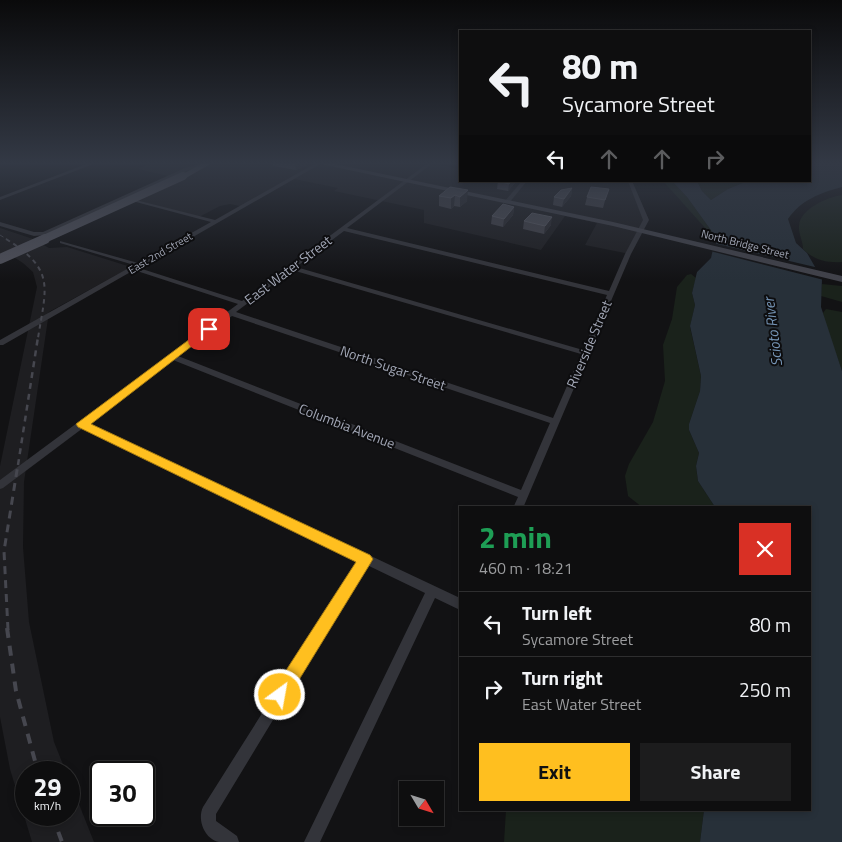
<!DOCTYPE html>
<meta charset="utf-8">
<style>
:root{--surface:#0e0e0f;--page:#1c1c1d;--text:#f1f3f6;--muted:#9b9c9e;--line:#2e2e2f;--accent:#ffbf1f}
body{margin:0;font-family:"Titillium Web",sans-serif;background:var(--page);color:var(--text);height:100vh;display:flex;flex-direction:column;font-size:19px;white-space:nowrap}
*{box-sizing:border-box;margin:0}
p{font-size:16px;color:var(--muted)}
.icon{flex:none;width:28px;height:28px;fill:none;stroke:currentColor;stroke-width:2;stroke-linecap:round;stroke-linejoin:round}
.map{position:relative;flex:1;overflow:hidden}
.panel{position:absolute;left:459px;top:506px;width:352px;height:305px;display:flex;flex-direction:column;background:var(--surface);border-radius:0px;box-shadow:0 2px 8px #0003,0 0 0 1px var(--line)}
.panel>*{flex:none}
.guide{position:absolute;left:459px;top:30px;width:352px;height:152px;border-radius:0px;box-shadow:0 2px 8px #0003,0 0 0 1px var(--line);background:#0e0e0f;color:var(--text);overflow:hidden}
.needle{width:32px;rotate:128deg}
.controls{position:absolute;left:399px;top:781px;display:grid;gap:10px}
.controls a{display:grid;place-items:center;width:45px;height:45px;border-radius:0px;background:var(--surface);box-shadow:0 2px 8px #0003,0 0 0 1px var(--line);font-size:25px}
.speed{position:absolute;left:15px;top:761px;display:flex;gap:10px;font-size:25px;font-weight:700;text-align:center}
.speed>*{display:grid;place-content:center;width:65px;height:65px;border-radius:50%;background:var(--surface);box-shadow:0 2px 8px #0003,0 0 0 1px var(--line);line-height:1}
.speed small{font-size:12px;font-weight:400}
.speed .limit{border:2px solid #111;border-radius:8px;background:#fff;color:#111}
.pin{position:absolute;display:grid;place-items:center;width:42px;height:42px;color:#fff;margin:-21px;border-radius:10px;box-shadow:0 2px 8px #0006}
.me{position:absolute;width:55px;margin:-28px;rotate:32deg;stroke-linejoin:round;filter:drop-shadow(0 0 4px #0008)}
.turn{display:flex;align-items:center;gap:18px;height:105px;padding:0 20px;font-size:22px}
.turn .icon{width:65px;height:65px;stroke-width:2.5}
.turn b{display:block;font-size:35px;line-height:42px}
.lanes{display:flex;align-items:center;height:48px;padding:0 20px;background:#0003;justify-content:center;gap:25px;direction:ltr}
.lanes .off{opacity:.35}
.round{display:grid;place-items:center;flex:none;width:52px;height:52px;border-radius:0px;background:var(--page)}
.overview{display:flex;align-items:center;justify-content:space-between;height:85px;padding:0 20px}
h1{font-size:30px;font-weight:700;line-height:38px;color:#1e9e55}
.action{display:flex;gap:10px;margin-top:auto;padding:10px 20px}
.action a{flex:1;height:58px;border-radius:0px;background:var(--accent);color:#111;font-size:20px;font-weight:700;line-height:58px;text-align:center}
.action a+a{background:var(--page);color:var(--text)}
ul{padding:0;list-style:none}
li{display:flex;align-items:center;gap:15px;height:65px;padding:0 20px;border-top:1px solid var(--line)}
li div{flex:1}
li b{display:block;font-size:19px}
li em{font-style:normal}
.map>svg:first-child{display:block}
</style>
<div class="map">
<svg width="842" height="842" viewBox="0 0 842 842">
<rect width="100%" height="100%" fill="#121214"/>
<g fill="#1e1e21">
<polygon points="151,163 431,163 460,169 460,181 632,181 648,218 630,254 585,245 597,223 565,216 541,250 424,223 424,210 334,191 338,188 294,179 244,207 230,204 220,206 199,217 132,199 172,177 138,169"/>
<polygon points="0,228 33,239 49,248 67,247 131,267 49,312 24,482 23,547 29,622 54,742 66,772 26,772 26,815 69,815 69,779 94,842 32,842 10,769 0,717 0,466 37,287 33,272 23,263 6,252 0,254"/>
</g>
<g fill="#1a221b">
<polygon points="663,181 672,181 687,197 718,240 713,240 707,230"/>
<polygon points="697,181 748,181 728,189 711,200 702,191"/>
<path d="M842 195V262C826 263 814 260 803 249 803 241 798 232 799 226 800 209 827 197 842 195Z"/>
<polygon points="691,274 696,278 692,293 695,305 690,327 701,376 700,391 689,424 689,430 699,453 696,466 698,481 715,507 642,507 628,496 625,476 629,464 653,422 665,381 663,345 672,319 677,287 687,275"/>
<polygon points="822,284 842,286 842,302 821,296"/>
<polygon points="826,309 842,312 842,371 824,320 823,313"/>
<polygon points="506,810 704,810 700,842 504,842"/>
</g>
<path fill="#273039" d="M810 163H842V187C820 193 801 200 788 219L796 243 807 253 822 279 821 307 842 371V842H700L704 810H810V508L715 507 698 481 696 466 699 453 689 430V424L700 391 701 376 690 326 695 305 692 293 697 272 711 258 713 249 718 240 687 197 672 181H697L702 191 711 200 728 189 748 181H810Z"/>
<polygon fill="#121214" points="713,243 819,268 824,280 710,251"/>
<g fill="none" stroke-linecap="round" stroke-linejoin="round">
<g fill="#33343a" fill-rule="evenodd">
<polygon points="89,163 96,163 0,200 0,197"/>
<polygon points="203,163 208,164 189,170 46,235 34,236 0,226 0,222 34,232 43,232 185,168"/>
<path d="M316 163H322L139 268 242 301 428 163H433L347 228 609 291 625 254 643 220 628 181H632L649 220 631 254 523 508H513L518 497 173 360 89 423 460 598V610L435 598 320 842H304L425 593 367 565 216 814V821L237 836 239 842C233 842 225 842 219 842 204 839 197 819 203 807L358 561 83 428 3 488 0 489V480L238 304 134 270 3 345H0V340L134 265 60 243V241L138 263 211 222 136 202V200L215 220ZM344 231 607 295 583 350 296 267ZM292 270 581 354 553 418 236 312ZM232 316 550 423 521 490 178 356Z"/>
<polygon points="522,181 527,181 509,203 505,203 505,201"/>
</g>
<polygon fill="#41424a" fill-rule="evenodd" points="316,163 330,163 613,222 842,276 842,282 613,226"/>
<polygon fill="#4f5059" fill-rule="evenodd" points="203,163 212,163 186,178 179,176"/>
<polyline stroke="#46474f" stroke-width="1" stroke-dasharray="4 3" stroke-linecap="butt" points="0,235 8,240"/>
<path stroke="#46474f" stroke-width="2" stroke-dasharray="4.5 4" stroke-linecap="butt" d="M6 239C56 270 46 287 38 338"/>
<polyline stroke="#46474f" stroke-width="2.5" stroke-dasharray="6 5" stroke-linecap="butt" points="18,465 38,337"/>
<polyline stroke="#46474f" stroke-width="3" stroke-dasharray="8 6" stroke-linecap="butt" points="8,630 4,551 18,464"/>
<g stroke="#46474f" stroke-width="4" stroke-dasharray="10 8" stroke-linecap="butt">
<polyline points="7,628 16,691 38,772"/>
<polyline points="52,815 62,842"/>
</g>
<polyline stroke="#4f5059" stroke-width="8" points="42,240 183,176"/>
<polyline stroke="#4f5059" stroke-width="10" points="0,259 45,239"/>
</g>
<g fill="#43434a">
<polygon points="273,163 307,163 307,165 296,170 273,166"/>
<polygon points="498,181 516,181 515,183 508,191 497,189"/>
<polygon points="450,187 467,201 460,207 454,206 451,209 439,206 439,196"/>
<polygon points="572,188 571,196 562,207 553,205 554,197"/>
<polygon points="587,197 606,197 603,208 585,205"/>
<polygon points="514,207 513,215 503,227 491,224 492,216"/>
<polygon points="524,221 551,225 544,234 523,229"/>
</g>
<g fill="#2b2b30">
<polygon points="298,163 307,163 307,165 296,170 295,165"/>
<polygon points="511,181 516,181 515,183 508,191 509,184"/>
<polygon points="572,188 571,196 562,207 564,199"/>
<polygon points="468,190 467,201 460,207 460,197"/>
<polygon points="455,195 454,206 451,209 451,198"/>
<polygon points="514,207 513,215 503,227 504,219"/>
<polygon points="552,217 551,225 544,234 545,226"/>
</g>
<g fill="#4d4e56" stroke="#5b5c65">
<polygon points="498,181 511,181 509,184"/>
<polygon points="450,187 468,190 460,197 455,195 451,198 439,196"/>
<polygon points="591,187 609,189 605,200 587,197"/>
<polygon points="572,188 564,199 554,197 561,190"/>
<polygon points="503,204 514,207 504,219 492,216"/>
<polygon points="532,213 552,217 545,226 524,221"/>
</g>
<linearGradient id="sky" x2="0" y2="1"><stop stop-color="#0a0a0b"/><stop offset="0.58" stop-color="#333945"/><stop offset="1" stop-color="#333945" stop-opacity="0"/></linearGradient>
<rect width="842" height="281" fill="url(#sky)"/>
<polygon fill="#ffbf1f" stroke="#a67c14" points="206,327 214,329 91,424 370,555 373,559 370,564 286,701 280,704 274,701 272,695 274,689 356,562 78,427 76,424"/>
<g text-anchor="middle" stroke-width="4" stroke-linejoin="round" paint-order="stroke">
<g font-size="11" fill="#a2a7b6" stroke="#0d0d0f">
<text transform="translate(745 244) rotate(14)" y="4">North Bridge Street</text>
<text transform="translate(160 253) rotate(-30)" y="4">East 2nd Street</text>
</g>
<g font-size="14" fill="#a2a7b6" stroke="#0d0d0f">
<text transform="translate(288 270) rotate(-37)" y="5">East Water Street</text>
<text transform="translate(589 344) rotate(-67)" y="5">Riverside Street</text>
<text transform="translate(393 368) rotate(19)" y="5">North Sugar Street</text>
<text transform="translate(347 426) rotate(21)" y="5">Columbia Avenue</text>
</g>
<g font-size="15" font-style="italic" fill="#7594b5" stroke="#0d0d0f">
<text transform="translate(773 332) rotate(-97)" y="5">Scioto River</text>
</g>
</g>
</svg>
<div class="controls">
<a><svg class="needle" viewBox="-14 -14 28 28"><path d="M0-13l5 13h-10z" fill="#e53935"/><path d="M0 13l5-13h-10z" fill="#9b9c9e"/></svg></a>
</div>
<div class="speed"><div>29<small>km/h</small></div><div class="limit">30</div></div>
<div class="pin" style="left:209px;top:329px;background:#d93025"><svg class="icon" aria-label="arrive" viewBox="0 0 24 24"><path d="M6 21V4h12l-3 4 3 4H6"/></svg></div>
<svg class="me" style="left:280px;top:695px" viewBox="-20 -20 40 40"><circle r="17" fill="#ffbf1f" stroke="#fff" stroke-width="3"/><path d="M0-11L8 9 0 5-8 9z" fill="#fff"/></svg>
<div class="guide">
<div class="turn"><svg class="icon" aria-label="left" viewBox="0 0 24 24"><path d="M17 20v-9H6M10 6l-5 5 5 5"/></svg><div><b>80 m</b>Sycamore Street</div></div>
<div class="lanes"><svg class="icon" aria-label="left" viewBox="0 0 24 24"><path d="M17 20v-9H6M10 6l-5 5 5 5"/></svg><svg class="icon off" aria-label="ahead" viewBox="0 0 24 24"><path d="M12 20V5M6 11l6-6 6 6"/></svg><svg class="icon off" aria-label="ahead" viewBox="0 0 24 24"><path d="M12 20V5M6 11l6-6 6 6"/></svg><svg class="icon off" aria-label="right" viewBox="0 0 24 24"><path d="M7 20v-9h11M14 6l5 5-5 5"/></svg></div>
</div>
<section class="panel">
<div class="overview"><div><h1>2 min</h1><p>460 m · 18:21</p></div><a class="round" style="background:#d93025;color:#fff"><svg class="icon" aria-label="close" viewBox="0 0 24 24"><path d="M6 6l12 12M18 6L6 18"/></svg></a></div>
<ul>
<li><svg class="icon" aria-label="left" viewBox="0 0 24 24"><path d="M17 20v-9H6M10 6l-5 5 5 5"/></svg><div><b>Turn left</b><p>Sycamore Street</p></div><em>80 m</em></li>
<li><svg class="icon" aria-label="right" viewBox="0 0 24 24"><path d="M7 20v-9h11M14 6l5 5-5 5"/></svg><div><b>Turn right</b><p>East Water Street</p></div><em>250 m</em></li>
</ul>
<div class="action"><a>Exit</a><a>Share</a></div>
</section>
</div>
